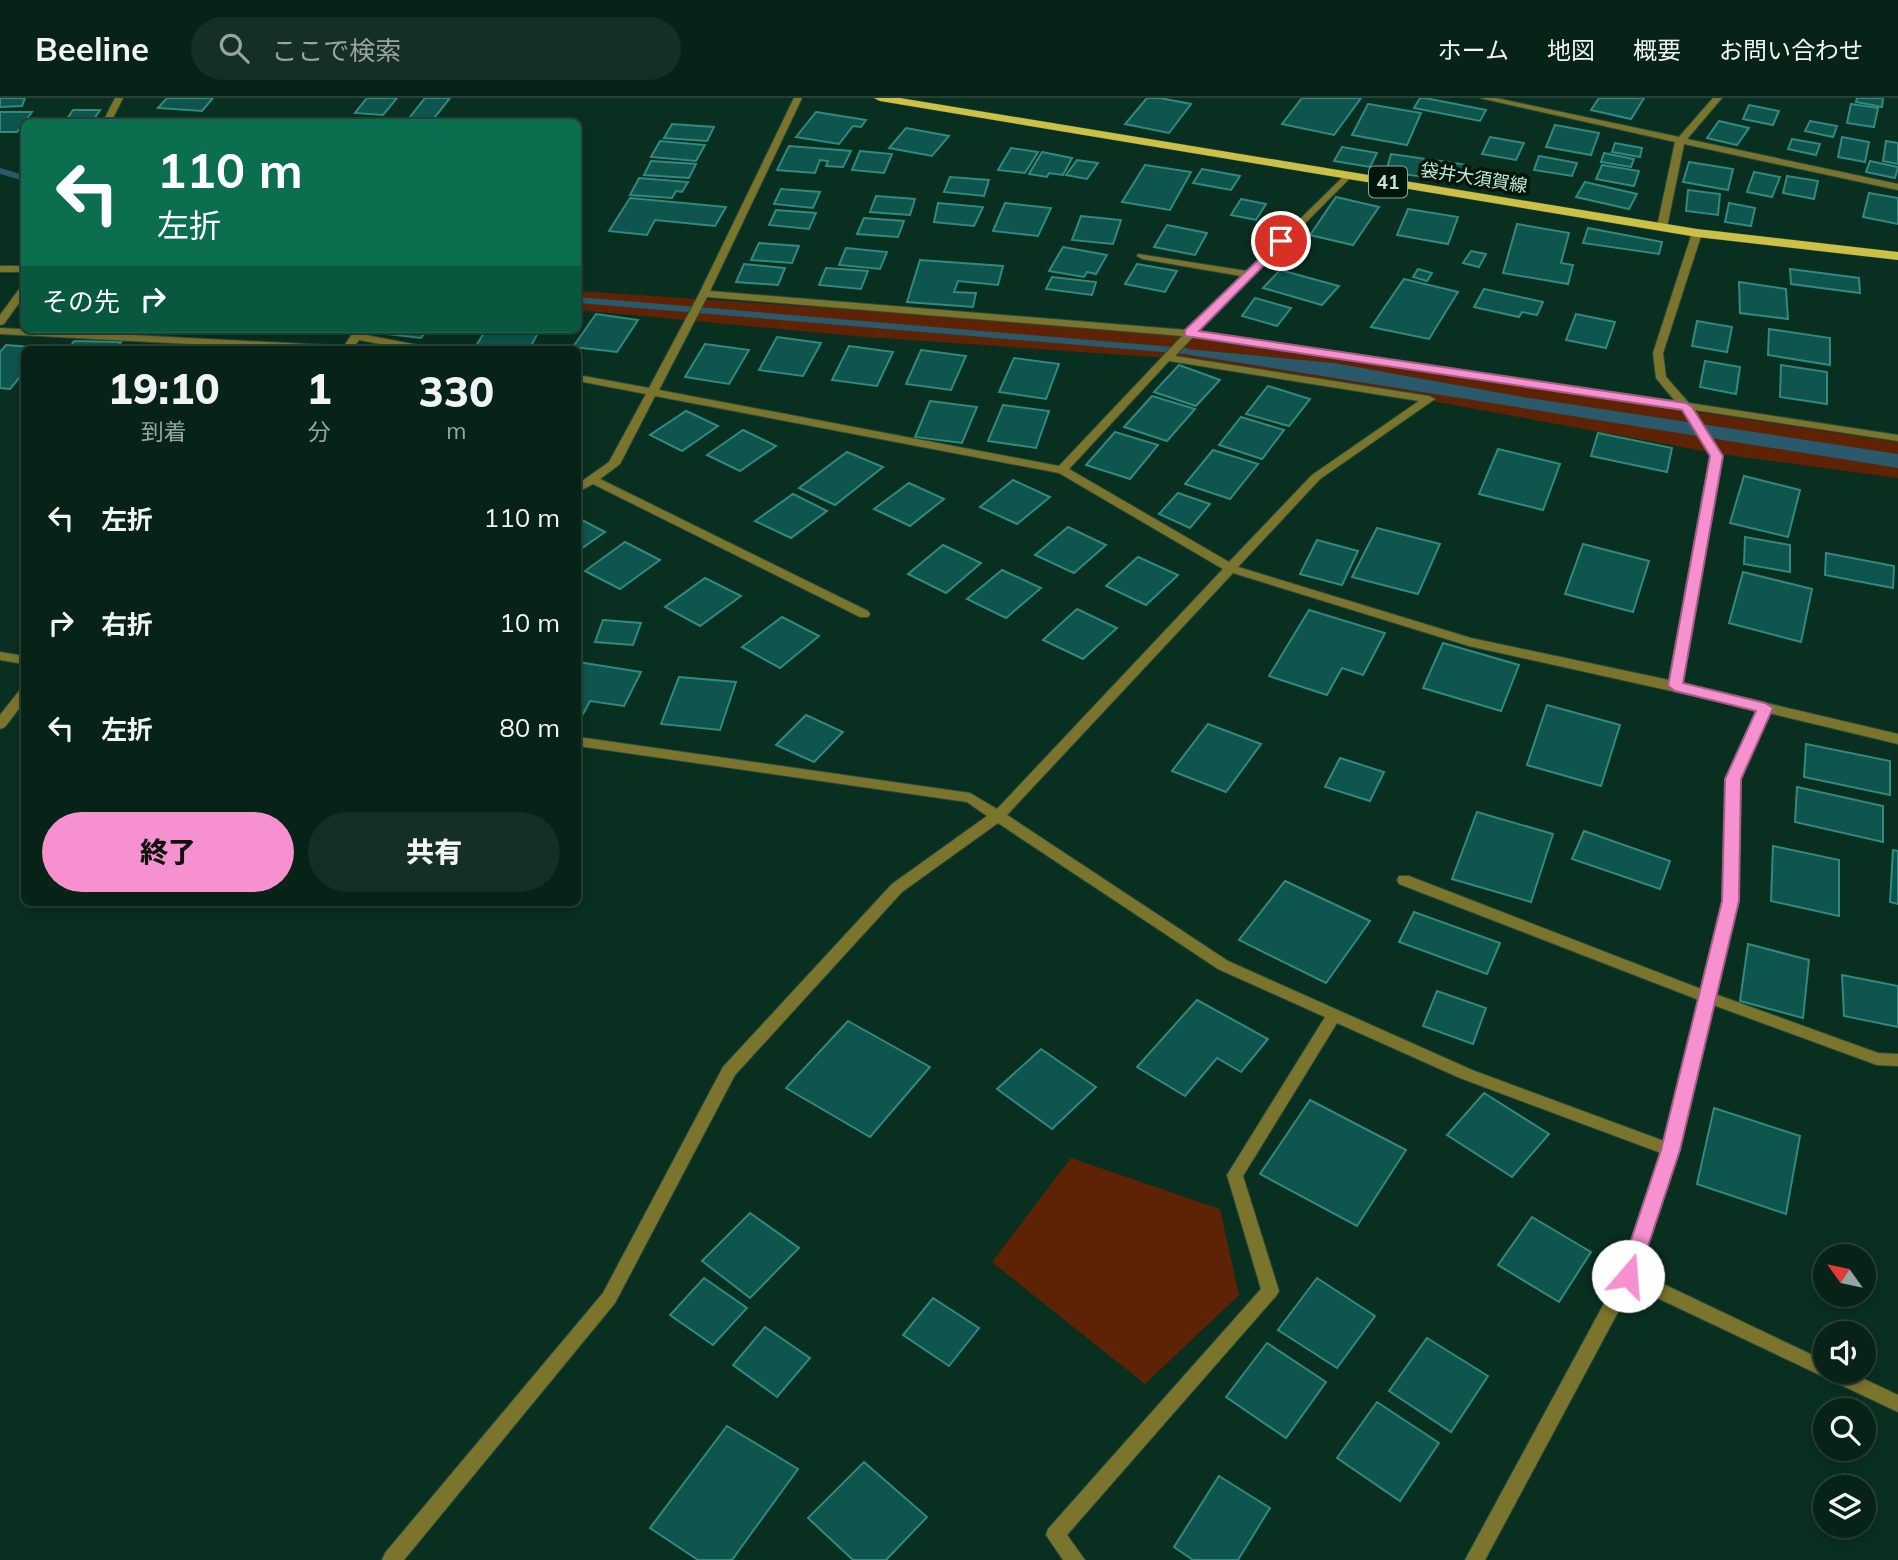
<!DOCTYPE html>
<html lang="ja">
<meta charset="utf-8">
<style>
:root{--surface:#072318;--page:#152f25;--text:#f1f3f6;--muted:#98a4a2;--line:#284037;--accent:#f790cf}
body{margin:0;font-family:Mulish,"Noto Sans JP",sans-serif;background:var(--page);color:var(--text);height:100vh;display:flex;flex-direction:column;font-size:26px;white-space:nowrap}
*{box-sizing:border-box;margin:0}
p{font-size:23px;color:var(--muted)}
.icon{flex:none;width:38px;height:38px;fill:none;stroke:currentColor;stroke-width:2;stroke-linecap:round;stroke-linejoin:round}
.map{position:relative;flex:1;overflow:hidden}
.panel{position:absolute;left:21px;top:248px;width:560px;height:560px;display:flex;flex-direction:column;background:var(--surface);border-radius:10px;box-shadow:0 4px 10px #0003,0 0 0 2px var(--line)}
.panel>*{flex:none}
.hud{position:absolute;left:21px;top:21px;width:560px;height:214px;border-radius:10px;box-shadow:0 4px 10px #0003,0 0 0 2px var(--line);background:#0b6e4f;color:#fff;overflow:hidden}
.needle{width:46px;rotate:303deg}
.fabs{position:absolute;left:1813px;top:1146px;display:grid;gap:14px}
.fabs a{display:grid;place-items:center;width:63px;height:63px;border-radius:50%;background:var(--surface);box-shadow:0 4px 10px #0003,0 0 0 2px var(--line);font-size:35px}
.pin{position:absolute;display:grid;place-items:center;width:60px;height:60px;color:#fff;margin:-30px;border:4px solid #fff;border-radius:50%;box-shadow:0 2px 7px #0007}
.me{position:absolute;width:77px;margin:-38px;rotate:18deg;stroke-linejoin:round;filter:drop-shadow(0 0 5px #0008)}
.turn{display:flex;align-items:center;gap:24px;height:147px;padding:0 21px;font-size:32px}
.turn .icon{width:91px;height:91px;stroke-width:2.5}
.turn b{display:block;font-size:49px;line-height:60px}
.then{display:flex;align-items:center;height:66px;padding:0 21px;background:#0003;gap:14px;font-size:26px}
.eta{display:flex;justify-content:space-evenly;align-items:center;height:119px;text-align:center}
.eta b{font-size:42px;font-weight:800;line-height:49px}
.action{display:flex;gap:14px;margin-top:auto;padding:14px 21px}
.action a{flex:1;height:80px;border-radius:42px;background:var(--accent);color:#111;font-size:28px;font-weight:800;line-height:80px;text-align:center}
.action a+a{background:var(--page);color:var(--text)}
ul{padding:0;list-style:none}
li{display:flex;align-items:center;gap:21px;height:105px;padding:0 21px}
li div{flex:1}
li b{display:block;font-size:26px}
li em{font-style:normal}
header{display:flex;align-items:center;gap:42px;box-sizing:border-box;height:98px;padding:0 35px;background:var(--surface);border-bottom:2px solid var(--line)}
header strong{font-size:33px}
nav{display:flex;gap:38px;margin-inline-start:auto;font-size:24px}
.search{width:490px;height:63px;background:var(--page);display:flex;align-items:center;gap:18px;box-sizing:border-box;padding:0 24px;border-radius:38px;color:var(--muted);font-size:26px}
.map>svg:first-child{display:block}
</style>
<header>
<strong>Beeline</strong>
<div class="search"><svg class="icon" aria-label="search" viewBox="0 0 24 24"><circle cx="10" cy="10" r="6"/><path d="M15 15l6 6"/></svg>ここで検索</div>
<nav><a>ホーム</a><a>地図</a><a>概要</a><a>お問い合わせ</a></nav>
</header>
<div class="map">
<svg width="1898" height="1462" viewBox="0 0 1898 1462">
<rect width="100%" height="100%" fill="#092f20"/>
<g fill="#5d2304">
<polygon points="578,193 1168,233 1521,282 1698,314 1898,344 1898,380 1714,355 1394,296 1168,260 866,239 578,212"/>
<polygon points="1071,1060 1220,1111 1239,1197 1145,1286 992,1164"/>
</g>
<polygon fill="#29596a" points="1176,250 1334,265 1529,300 1898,356 1898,370 1172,254"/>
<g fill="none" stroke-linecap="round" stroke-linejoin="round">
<g fill="#29596a" fill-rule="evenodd">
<polygon points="0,70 24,77 24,83 0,76"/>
<polygon points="578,199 1186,250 1191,253 1186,256 578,205"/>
</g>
</g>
<g fill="#0d554d" stroke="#32897e" stroke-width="2">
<polygon points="0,0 25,0 22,8 0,9"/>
<polygon points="167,0 213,0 202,13 158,10"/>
<polygon points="367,0 397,0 383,17 355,15"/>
<polygon points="425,0 450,0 431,24 406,24"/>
<polygon points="1147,0 1160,0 1191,6 1169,35 1125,26"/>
<polygon points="1302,0 1361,0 1334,37 1282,26"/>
<polygon points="1420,0 1425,0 1486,12 1480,23 1414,10"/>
<polygon points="1599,0 1644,0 1631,21 1591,12"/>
<polygon points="1857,0 1883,0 1882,9 1856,4"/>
<polygon points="1368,6 1421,15 1407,47 1352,37"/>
<polygon points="1851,6 1878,10 1874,29 1847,25"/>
<polygon points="1749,7 1779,13 1773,27 1743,21"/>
<polygon points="73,12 100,12 92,24 65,24"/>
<polygon points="0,14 32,14 17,34 0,34"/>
<polygon points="816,14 866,22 861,29 853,28 839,46 796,39"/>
<polygon points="1719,23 1749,30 1737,47 1707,40"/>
<polygon points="1810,23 1837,28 1833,39 1805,33"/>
<polygon points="672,26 714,29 707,43 664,40"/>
<polygon points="1555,27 1599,35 1591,57 1546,49"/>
<polygon points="906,30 949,38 932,58 889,50"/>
<polygon points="1490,39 1524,45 1516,62 1482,56"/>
<polygon points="1842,39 1869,44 1865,64 1838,59"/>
<polygon points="1792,41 1820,46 1816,57 1788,51"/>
<polygon points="660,43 705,47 696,63 651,59"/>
<polygon points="1886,43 1898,45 1898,66 1883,63"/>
<polygon points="1615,45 1642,50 1640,59 1612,54"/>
<polygon points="789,48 851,53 843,69 826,68 828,63 820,62 815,75 777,72"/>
<polygon points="1342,49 1377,55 1370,69 1334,63"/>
<polygon points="1011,50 1038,54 1025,75 998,72"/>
<polygon points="860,53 892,56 884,75 852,72"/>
<polygon points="1042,54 1072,60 1063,77 1049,75 1047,79 1029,76"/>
<polygon points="1604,55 1634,61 1631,69 1601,64"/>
<polygon points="1391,56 1468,67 1464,84 1386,74"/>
<polygon points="1539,58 1577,65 1572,78 1534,72"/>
<polygon points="1077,62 1098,65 1087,81 1066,77"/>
<polygon points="651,63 696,66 689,80 644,77"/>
<polygon points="1870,63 1898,69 1895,80 1866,74"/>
<polygon points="1689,64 1733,71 1728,92 1683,84"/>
<polygon points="1145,67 1191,74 1170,112 1122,104"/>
<polygon points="1602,67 1639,73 1634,88 1596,81"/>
<polygon points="1202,71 1240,78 1231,92 1193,85"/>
<polygon points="1754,74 1780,79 1772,99 1747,94"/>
<polygon points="1787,78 1818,83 1814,101 1783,95"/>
<polygon points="950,79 989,82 984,98 944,94"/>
<polygon points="639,80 688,84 682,94 676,93 672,100 630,97"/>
<polygon points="1585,84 1637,96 1629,111 1576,99"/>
<polygon points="781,91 820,94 813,110 774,106"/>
<polygon points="1688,92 1720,96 1718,117 1686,113"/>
<polygon points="1869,95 1898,100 1898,126 1863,119"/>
<polygon points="876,98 915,101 910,117 870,114"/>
<polygon points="1336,99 1379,109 1353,147 1310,137"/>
<polygon points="630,100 726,109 715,128 655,122 647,137 609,133"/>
<polygon points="1241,101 1266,106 1256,122 1231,117"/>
<polygon points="938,105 983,109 974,128 934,124"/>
<polygon points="1005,105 1051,110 1038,138 993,133"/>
<polygon points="1729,105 1755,110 1751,128 1725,124"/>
<polygon points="1408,111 1458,119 1448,146 1397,137"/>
<polygon points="776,112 816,115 809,131 769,127"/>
<polygon points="1081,118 1121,122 1113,146 1072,142"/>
<polygon points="864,120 904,123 898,139 857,136"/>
<polygon points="1517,126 1569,135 1561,165 1573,167 1568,186 1503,175"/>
<polygon points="1167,127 1207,135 1195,157 1154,149"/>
<polygon points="1588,130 1662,144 1659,156 1583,145"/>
<polygon points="759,145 799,148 792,165 751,162"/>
<polygon points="1063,149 1107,157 1096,176 1087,174 1084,179 1049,173"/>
<polygon points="846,150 887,154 880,171 839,167"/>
<polygon points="1471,153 1486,156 1479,169 1463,165"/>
<polygon points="920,162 1003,168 998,187 958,183 954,194 976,195 973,209 907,204"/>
<polygon points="744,166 785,170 778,187 736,184"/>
<polygon points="1137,166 1177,173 1165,194 1125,186"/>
<polygon points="826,170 868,173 861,191 819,187"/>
<polygon points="1418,171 1432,175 1427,183 1413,179"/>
<polygon points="1790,171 1859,180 1860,195 1791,186"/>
<polygon points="1280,172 1339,188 1322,207 1263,190"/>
<polygon points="1052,179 1096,184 1092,197 1046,191"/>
<polygon points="1404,181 1458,194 1429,241 1371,229"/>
<polygon points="1739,184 1786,191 1788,221 1740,215"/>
<polygon points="1484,191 1543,204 1537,217 1522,214 1519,219 1474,209"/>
<polygon points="1255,200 1291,210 1277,228 1242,218"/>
<polygon points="596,216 638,222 617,254 573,249"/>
<polygon points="1576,216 1615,224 1606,250 1566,242"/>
<polygon points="1697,223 1732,229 1727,254 1692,248"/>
<polygon points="381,231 428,231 421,240 378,235"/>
<polygon points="486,231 540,231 529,252 475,250"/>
<polygon points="1769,231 1830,240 1830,267 1768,257"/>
<polygon points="777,239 821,245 803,278 759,272"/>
<polygon points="74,243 121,244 116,252 68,252"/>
<polygon points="705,246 749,252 729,286 685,279"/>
<polygon points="6,247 44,250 24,252 24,274 10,291 0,290 0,254"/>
<polygon points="849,248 893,254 877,288 832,282"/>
<polygon points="921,252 966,258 951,292 906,286"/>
<polygon points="1014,260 1059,266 1046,301 999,294"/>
<polygon points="1705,263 1740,269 1736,296 1700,289"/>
<polygon points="1179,267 1220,282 1196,308 1154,294"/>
<polygon points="1781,267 1827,274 1827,306 1780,299"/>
<polygon points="1268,288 1310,301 1289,328 1246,316"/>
<polygon points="1152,298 1195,311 1167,343 1124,329"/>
<polygon points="930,303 977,309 962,345 915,339"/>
<polygon points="1003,307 1049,313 1036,350 988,343"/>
<polygon points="686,313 718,328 682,353 650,337"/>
<polygon points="1241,319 1284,332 1262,361 1219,347"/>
<polygon points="743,332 776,348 740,373 707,357"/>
<polygon points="1115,334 1158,347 1130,381 1086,367"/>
<polygon points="1598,335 1672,350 1667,374 1591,358"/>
<polygon points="1498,351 1560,366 1543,412 1479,396"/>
<polygon points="1213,352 1258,366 1230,401 1185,386"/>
<polygon points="847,354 883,369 835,407 799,390"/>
<polygon points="1744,378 1800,392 1788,439 1730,425"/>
<polygon points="1013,382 1050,399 1017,426 980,409"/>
<polygon points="909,385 944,401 910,428 874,411"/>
<polygon points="1178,395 1210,406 1190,430 1159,416"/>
<polygon points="793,396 827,413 791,440 755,423"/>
<polygon points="578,420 605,434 578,453"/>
<polygon points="1068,429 1106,447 1074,475 1035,457"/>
<polygon points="1377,430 1440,446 1418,496 1352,479"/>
<polygon points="1745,439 1790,447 1790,474 1744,466"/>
<polygon points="1317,442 1358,453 1342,487 1300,476"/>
<polygon points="625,444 660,462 620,491 585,473"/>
<polygon points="1583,446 1649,463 1633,514 1565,496"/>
<polygon points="943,447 981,465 946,495 908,476"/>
<polygon points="1826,455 1894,468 1893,490 1825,477"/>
<polygon points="1138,459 1178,477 1146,507 1106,488"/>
<polygon points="1002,472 1041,490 1006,520 967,501"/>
<polygon points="1743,474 1812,491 1801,544 1729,525"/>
<polygon points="705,480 741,498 700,528 665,509"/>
<polygon points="1077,511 1117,530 1083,561 1043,542"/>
<polygon points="1309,512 1385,535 1363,577 1342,570 1327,597 1269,578"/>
<polygon points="782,519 819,538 780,570 742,549"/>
<polygon points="603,522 641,525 633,547 595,544"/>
<polygon points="1443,545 1519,567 1501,613 1423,590"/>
<polygon points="578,564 641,574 624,608 590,603 583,616 578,615"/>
<polygon points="679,579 736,584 720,632 661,626"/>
<polygon points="1547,607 1620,627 1601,688 1527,667"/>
<polygon points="806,617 843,634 814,664 776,647"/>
<polygon points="1208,626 1261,646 1226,694 1172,673"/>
<polygon points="1806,646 1890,663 1890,697 1804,679"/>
<polygon points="1340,660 1384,674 1370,703 1325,689"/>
<polygon points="1797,689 1883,708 1883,744 1795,724"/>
<polygon points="1477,714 1553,736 1531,804 1452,781"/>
<polygon points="1584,733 1670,763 1660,791 1572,761"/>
<polygon points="1773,748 1839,762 1839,818 1771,803"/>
<polygon points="1893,752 1898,753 1898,806 1890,804"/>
<polygon points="1285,783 1370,823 1326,885 1239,842"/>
<polygon points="1414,814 1500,845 1487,876 1399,844"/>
<polygon points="1748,846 1809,862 1803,920 1740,903"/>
<polygon points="1842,877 1898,888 1898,929 1844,918"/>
<polygon points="1437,893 1486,910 1473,946 1423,928"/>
<polygon points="1197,902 1268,941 1241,974 1217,960 1185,998 1137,969"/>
<polygon points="848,923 930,969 870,1039 786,990"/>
<polygon points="1041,951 1096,989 1052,1031 997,991"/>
<polygon points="1484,995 1549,1036 1512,1079 1447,1037"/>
<polygon points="1310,1002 1406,1052 1357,1128 1260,1076"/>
<polygon points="1714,1010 1800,1038 1786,1116 1697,1086"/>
<polygon points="750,1115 799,1150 750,1200 702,1163"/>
<polygon points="1532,1119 1591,1154 1559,1204 1498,1167"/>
<polygon points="704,1180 747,1210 713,1247 670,1217"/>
<polygon points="1317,1180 1375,1218 1337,1270 1278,1232"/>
<polygon points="933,1200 979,1230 949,1268 903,1237"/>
<polygon points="765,1229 810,1260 777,1299 733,1267"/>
<polygon points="1427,1240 1488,1278 1451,1334 1389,1293"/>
<polygon points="1267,1245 1326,1284 1286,1340 1226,1299"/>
<polygon points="1377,1304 1439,1345 1400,1403 1337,1360"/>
<polygon points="727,1328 798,1371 732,1462 698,1462 650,1430"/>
<polygon points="864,1364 927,1419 886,1462 853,1462 808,1420"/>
<polygon points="1219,1378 1270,1410 1238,1462 1193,1462 1174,1449"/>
</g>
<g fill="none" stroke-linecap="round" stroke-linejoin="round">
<g stroke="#274c3d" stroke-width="2">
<g id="street">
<polygon points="115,0 123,0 111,24 103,24"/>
<path d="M794 0H802L710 193 1187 232 1241 178 1142 161 1137 158 1138 156 1247 173 1348 74 1351 75V79L1198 233 1675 303 1656 280 1653 255 1692 135 1697 132 1702 135 1663 255 1666 279 1689 305 1898 337V343L1694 312 1722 358 1682 585 1898 636V646L1769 615 1740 681 1737 803 1715 896 1878 955 1898 956V968L1877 967 1713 907 1678 1052 1638 1174 1825 1263V1274H1849L1898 1297V1314L1632 1188 1485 1462H1465L1620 1176 1661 1055 1460 980 1337 925 1243 1078 1279 1193 1276 1198 1067 1437 1085 1462H1063L1046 1437 1048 1431 1261 1191 1227 1077 1325 919 1218 871 998 725 902 794 735 977 615 1205 404 1462H382L385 1455 603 1195 723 969 892 786 987 718 967 704 578 648V639L970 695 997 711 1223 471 1059 375 655 298 620 366 600 381 868 513 870 516 868 519H860L593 386 578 394V386L609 364 646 296 578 283V277L649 290 699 196ZM707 199 1182 238 1059 368 659 292ZM1193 239 1682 310 1710 358 1669 582 1471 540 1238 469 1320 381 1435 301 1429 298 1175 258ZM1169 263 1419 303 1312 377 1229 464 1069 371ZM1233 475 1469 548 1757 612 1726 681 1723 803 1701 891 1409 778H1399L1397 782 1399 786 1699 902 1664 1043 1472 972 1228 863 1007 717Z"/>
<polygon points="1480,0 1496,0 1679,39 1713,0 1722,0 1687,41 1898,86 1898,92 1684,46 1667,129 1662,132 1657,129 1675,44"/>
<rect x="0" y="168" width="24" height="6"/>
<polygon points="24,189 24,198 4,226 0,227 0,217 20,190"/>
<polygon points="0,230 344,248 352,236 356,235 428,249 433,252 412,252 359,242 352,252 305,252 0,236"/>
<polygon points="0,554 24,558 24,566 0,562"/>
<polygon points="24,592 24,604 5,629 0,631 0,617 19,593"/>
</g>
</g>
<g stroke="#274c3d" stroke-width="1">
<polygon id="primary" points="874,0 900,0 1697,131 1898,154 1898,162 1697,139 880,3"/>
</g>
<use href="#street" fill="#7b742c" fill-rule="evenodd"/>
<use href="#primary" fill="#ccc047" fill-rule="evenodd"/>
</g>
<polygon fill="#f790cf" stroke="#a15e87" stroke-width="2" points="1281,140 1287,143 1285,146 1199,233 1686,305 1692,309 1723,358 1683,585 1765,605 1773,610 1741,681 1739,803 1680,1052 1638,1178 1635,1184 1628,1187 1621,1184 1619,1178 1661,1052 1722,803 1725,681 1756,613 1675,593 1668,588 1710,358 1682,312 1185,238 1185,232"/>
<g text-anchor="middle" stroke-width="7" stroke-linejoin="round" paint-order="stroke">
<g font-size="18" fill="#c5e7d6" stroke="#00160b">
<text transform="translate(1474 80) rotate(9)" y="6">袋井大須賀線</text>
</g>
<rect fill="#00160b" stroke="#8aa899" stroke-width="2" x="1369" y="68.5" width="38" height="31" rx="5"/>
<g font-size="19" font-weight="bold" fill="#c5e7d6">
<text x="1388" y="91">41</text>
</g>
</g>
</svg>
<div class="fabs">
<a><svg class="needle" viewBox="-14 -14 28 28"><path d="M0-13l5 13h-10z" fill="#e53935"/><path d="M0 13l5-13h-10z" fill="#98a4a2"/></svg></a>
<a><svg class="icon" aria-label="sound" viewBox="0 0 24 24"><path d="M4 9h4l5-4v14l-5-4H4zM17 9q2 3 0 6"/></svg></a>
<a><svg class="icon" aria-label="search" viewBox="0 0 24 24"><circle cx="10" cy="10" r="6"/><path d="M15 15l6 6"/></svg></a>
<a><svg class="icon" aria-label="layers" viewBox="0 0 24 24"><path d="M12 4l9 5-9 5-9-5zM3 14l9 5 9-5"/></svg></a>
</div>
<div class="pin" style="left:1281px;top:143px;background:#d93025"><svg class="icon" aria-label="arrive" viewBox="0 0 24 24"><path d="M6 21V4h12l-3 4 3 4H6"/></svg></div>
<svg class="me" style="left:1628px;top:1178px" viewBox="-20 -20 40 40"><circle r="19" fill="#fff"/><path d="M0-13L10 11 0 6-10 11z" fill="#f790cf"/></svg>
<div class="hud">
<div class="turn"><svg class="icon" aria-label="left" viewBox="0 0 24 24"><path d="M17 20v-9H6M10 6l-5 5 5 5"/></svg><div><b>110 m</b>左折</div></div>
<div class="then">その先<svg class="icon" aria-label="right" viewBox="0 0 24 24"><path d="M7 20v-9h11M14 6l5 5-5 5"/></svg></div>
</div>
<section class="panel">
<div class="eta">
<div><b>19:10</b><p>到着</p></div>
<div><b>1</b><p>分</p></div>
<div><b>330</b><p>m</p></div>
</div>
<ul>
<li><svg class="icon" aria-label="left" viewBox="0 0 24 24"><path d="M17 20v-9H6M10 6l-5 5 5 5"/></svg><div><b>左折</b></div><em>110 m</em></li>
<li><svg class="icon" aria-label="right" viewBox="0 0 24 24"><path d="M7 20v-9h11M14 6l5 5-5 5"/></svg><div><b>右折</b></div><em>10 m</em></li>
<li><svg class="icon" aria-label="left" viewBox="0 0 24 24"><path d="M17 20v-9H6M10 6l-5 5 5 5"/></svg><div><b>左折</b></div><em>80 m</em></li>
</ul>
<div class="action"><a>終了</a><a>共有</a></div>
</section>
</div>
